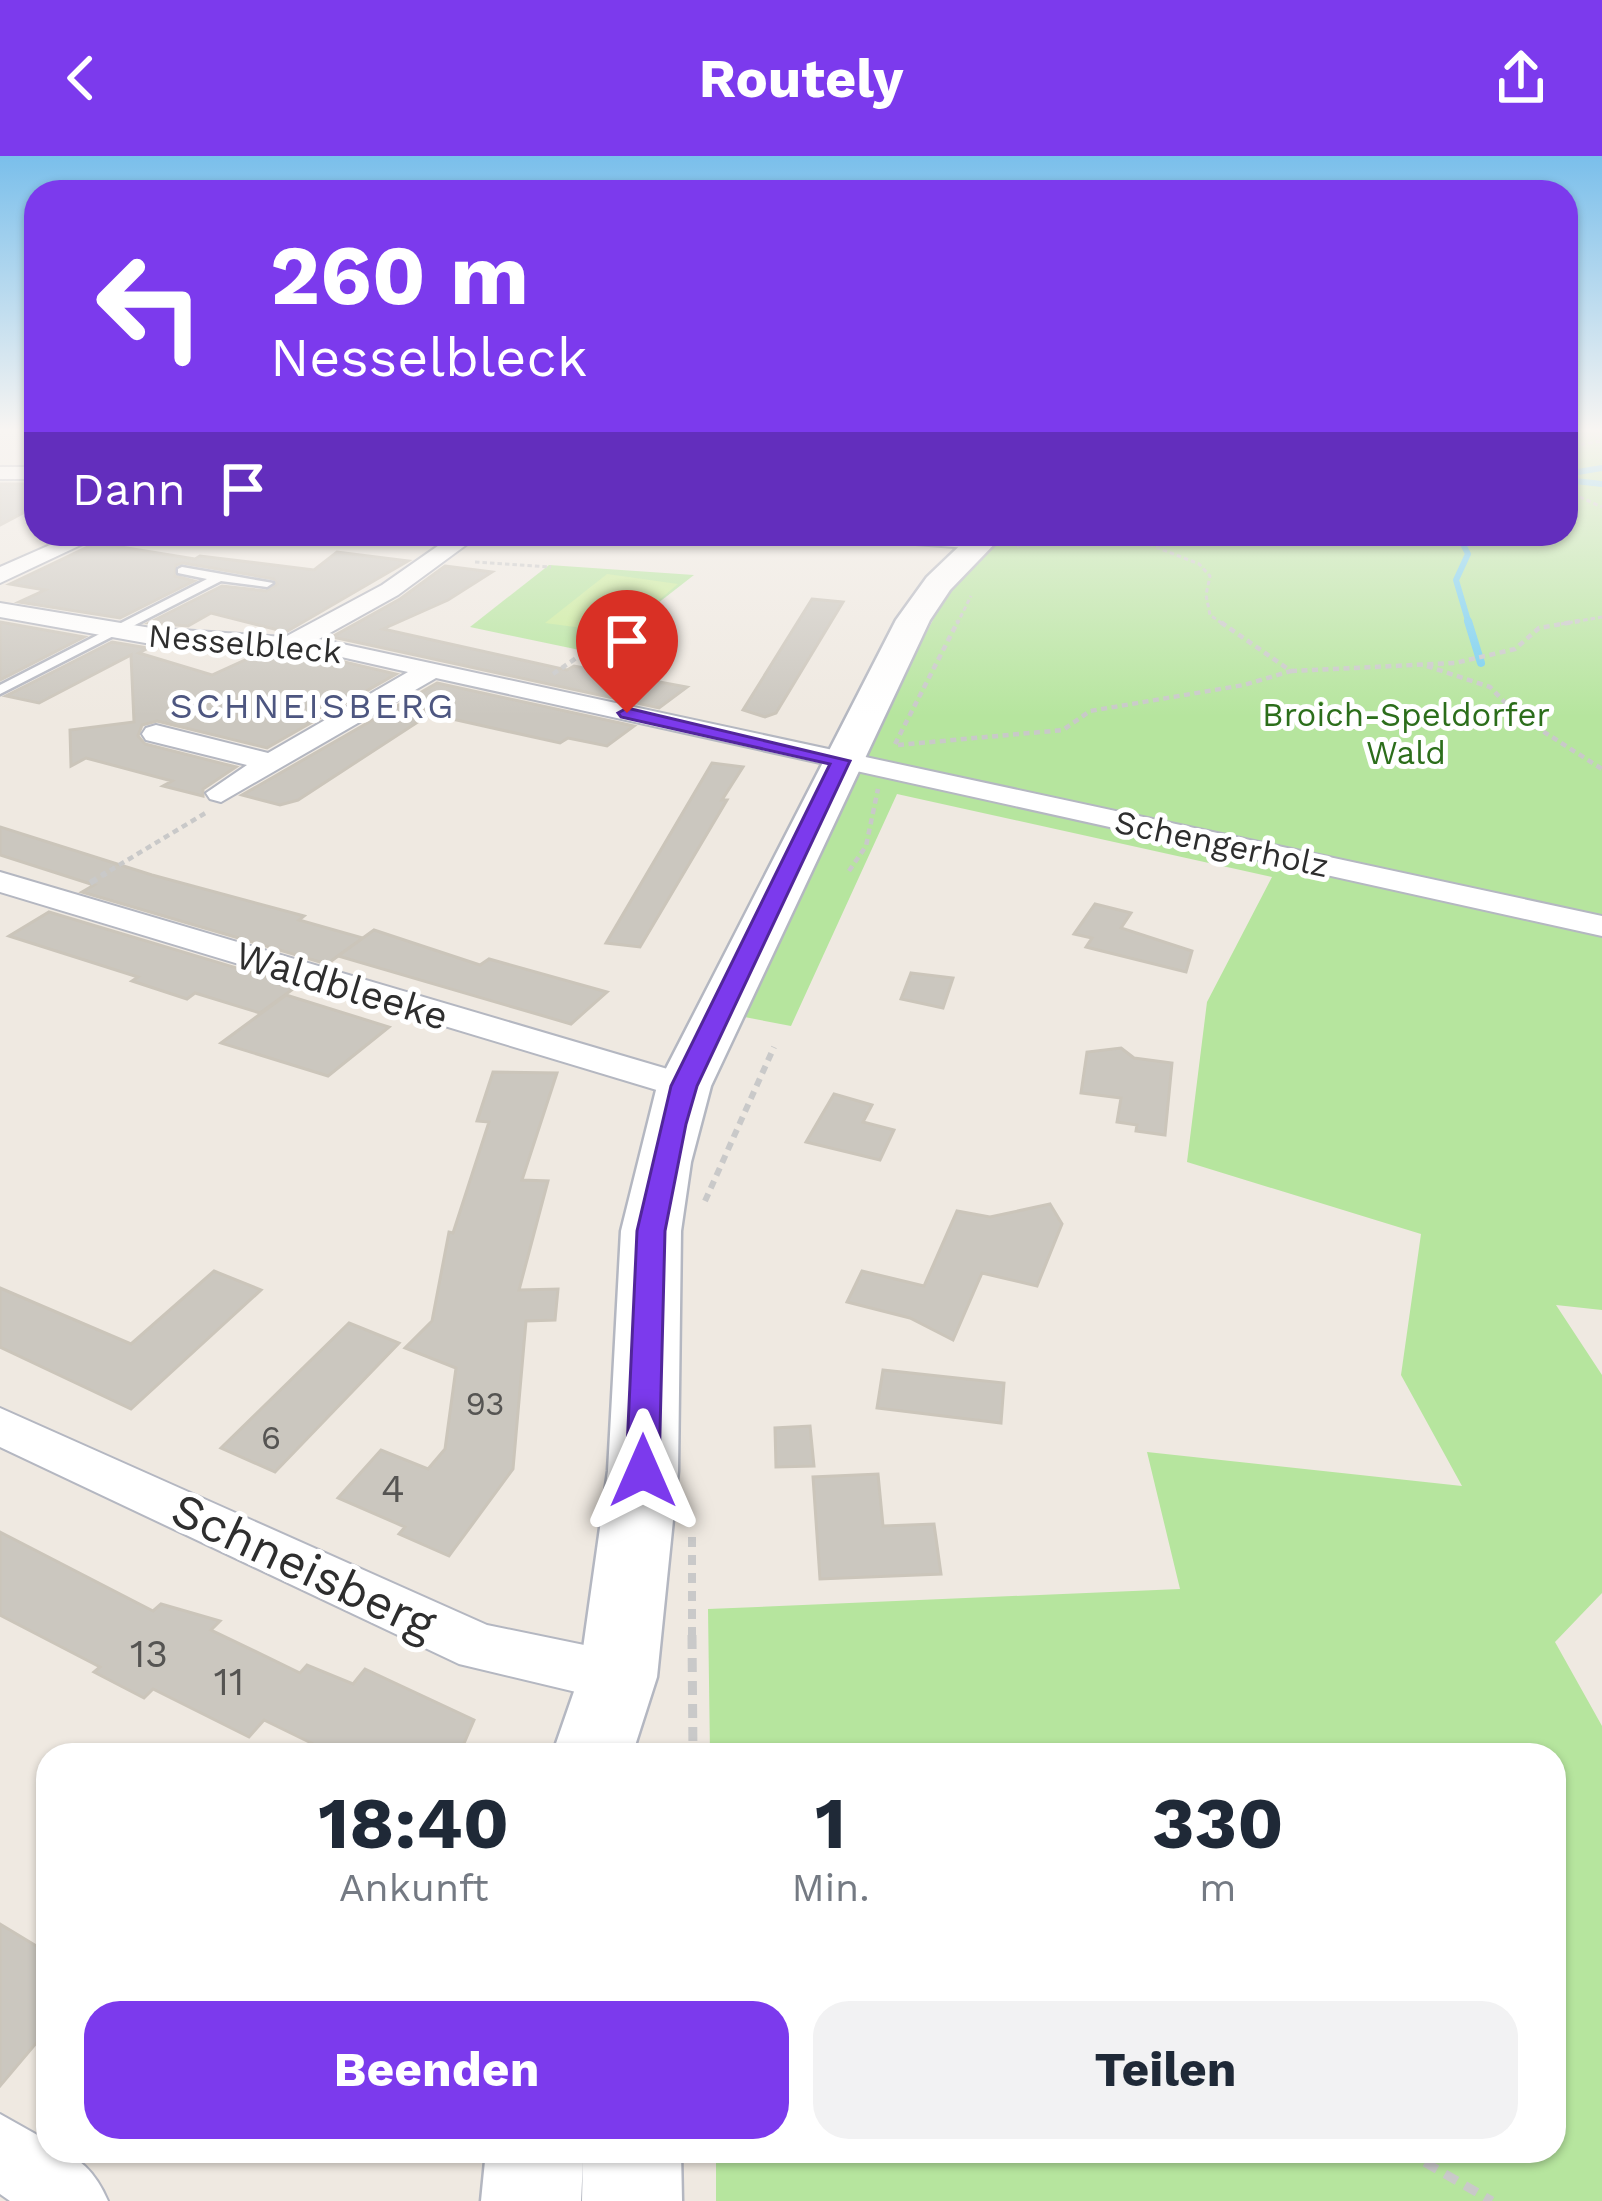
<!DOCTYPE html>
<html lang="de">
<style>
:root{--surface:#fff;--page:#f2f2f3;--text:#1f2937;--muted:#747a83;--accent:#7c3aed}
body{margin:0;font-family:"Work Sans",sans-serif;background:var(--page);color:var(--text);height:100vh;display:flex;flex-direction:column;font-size:45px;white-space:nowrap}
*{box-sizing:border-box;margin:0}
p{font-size:39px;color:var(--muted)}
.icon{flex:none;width:66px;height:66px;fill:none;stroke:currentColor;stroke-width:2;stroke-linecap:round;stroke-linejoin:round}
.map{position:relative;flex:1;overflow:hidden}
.drawer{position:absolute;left:36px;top:1587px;width:1530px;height:420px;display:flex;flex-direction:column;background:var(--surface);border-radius:36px;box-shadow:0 3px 9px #0004}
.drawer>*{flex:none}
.top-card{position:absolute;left:24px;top:24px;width:1554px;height:366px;border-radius:36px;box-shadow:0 3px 9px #0004;background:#7c3aed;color:#fff;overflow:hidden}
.pin{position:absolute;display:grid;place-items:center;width:102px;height:102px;color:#fff;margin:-123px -51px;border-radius:50% 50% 50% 0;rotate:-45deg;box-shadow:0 0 12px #0007}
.pin .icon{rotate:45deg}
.me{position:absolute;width:132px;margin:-66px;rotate:0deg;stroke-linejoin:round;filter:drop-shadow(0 0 9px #0008)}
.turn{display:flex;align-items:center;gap:42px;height:252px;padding:0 48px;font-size:54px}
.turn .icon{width:156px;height:156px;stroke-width:2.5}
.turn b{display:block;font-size:84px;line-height:102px}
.then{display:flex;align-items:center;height:114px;padding:0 48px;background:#0003;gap:24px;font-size:45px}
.eta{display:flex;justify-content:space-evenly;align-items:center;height:204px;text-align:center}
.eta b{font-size:72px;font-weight:700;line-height:84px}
.action{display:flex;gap:24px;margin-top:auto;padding:24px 48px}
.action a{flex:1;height:138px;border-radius:36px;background:var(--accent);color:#fff;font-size:48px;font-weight:700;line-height:138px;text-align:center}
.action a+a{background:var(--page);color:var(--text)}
header{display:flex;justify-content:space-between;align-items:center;height:156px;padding:0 48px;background:var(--accent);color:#fff;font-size:54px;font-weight:700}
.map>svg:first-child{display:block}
</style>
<header><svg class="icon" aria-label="back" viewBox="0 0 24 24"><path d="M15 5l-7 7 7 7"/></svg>Routely<svg class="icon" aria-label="share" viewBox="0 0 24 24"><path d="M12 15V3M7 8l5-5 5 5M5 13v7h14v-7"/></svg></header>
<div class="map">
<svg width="1602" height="2045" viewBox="0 0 1602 2045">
<rect width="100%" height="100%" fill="#efe9e1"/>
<g fill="#b6e59e">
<polygon points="1566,274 1602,274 1602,1154 1556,1149 1602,1219 1602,1437 1555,1486 1602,1570 1602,2045 716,2045 716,1995 1554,1995 1554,1599 710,1599 708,1453 1180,1433 1147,1296 1462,1330 1401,1219 1421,1078 1187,1006 1207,846 1272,721 897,638 791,870 729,858 949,433 1003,378 1566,378"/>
<polygon points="549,409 694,419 594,497 470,471"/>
</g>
<polygon fill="#c9ec9a" points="607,418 678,428 620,477 545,467"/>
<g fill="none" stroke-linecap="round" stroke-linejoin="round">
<g stroke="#75cff0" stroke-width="6">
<polyline points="1566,318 1602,312"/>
<polyline points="1566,324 1602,328"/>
<polyline points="1458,378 1468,398 1456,424 1469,468"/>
</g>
<polyline stroke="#75cff0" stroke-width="8" points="1468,465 1481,507"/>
</g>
<g fill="#cbc7bf" stroke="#cbc5ba" stroke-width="3">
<polygon points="0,328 36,328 36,350 0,369"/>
<polygon points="96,387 195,403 200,400 314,414 337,396 408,405 286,476 211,457 188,470 149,467 222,430 266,435 277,428 274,423 183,407 176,409 175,420 194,425 120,462 19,446 45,434 10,428"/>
<polygon points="445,410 492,416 448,444 383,473 567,514 574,510 687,531 659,552 332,481 400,443"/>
<polygon points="812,443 843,446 776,557 765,561 743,554"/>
<polygon points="0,466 84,481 0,524"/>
<polygon points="112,486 148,492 139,497 212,519 256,499 336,504 396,518 267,592 157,565 142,569 138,580 145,588 236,611 203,633 203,640 163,630 172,625 86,602 71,610 70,574 134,566 131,499 39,547 6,540"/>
<polygon points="437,527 634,570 607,590 568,582 560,587 430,558 298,644 280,649 242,639"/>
<polygon points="712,607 743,611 722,644 727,644 640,791 606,787"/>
<polygon points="0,671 152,719 304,760 299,764 363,782 327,808 82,736 94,729 0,699"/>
<polygon points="1095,748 1131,757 1121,772 1192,795 1186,816 1086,791 1092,782 1074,778"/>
<polygon points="49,756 297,830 260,857 195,837 187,843 132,825 138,821 9,780"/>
<polygon points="374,774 480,809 489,803 607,836 571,868 338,800"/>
<polygon points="911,817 953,822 943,852 901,843"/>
<polygon points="286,839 389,871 328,920 221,887"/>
<polygon points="1121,892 1134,902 1172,907 1165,979 1136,975 1137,969 1117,966 1121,942 1081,937 1087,896"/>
<polygon points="493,916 557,917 522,1024 548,1025 519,1134 558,1133 555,1164 526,1165 513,1313 449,1400 399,1378 405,1371 338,1342 381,1294 428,1313 445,1293 456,1212 405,1192 432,1165 449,1076 453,1077 489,966 477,965"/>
<polygon points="834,938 872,949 863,966 894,974 880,1004 806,986"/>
<polygon points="1050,1048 1062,1068 1037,1130 982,1117 953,1184 910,1162 847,1146 862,1115 924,1130 957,1055 990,1061"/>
<polygon points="214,1115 261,1134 131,1253 0,1191 0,1132 131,1188"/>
<polygon points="349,1167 399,1187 275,1316 221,1292"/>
<polygon points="883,1214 1004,1227 1001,1267 877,1252"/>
<polygon points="810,1270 814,1310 776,1311 775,1272"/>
<polygon points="878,1318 883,1370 934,1368 941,1418 820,1423 813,1321"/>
<polygon points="0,1376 153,1455 161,1448 220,1465 211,1474 300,1517 307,1509 353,1528 365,1513 474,1564 459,1599 336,1599 264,1564 249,1581 153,1533 144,1542 94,1516 100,1511 0,1459"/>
<polygon points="0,1768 48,1797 48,1873 0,1930"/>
</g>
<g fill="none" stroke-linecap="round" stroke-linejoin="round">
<g stroke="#b4b7c1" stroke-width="5">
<polygon id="lane" points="182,411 273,427 267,431 221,425 0,538 0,529 207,423 178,417 178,413"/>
</g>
<g stroke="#b4b7c1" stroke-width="4">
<g id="street">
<rect x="0" y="311" width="36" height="12"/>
<polygon points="75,378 104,378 0,427 0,411"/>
<polygon points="455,378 481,378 398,439 319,483 1602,760 1602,780 436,522 221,646 210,643 206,637 247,609 146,584 142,578 146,572 156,569 268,597 408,516 337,500 151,488 0,461 0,447 151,472 285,481 382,429"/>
<polygon points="866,378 988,381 991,386 980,393 877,385"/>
<polygon points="0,716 698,922 704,930 698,938 670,938 0,736"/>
<polygon points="0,1252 487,1469 618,1496 638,1504 647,1521 638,1538 618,1546 459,1508 0,1291"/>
<path d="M0 1958 48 1985V1995C78 1995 97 2019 108 2045H10L0 2038Z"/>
</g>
</g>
<g stroke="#b4b7c1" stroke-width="5">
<g id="secondary">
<polygon points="972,378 1004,378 950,434 930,464 711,930 691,1006 681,1075 678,1315 657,1521 632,1599 552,1599 579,1521 608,1315 621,1075 657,930 896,464 927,421"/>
<polygon points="486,1995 681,1995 682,2045 582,2045 583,2005 581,2045 481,2045"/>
</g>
</g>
<g stroke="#c9c9c9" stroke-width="3" stroke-dasharray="4.5 3" stroke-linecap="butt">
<polyline points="1566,291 1602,285"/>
<polyline points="1566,335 1602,351"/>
<polyline points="1109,378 1149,378"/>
<polyline points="1128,380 1199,408 1210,420 1206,439 1210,459 1223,468"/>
<polyline points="1017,391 1032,378"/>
<polyline points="475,406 551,411"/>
<polyline points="957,468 971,440"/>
<polyline points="1561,468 1602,461"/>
</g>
<g stroke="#c9c9c9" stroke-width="4.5" stroke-dasharray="6 4.5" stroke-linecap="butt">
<polyline points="1427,510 1490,531 1516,558 1602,613"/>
<polyline points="1291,515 1455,507 1515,493 1539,472 1579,465"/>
<polyline points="553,518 614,476"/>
<polyline points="895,588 958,465"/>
<polyline points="898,589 1063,574 1090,555 1244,529 1291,515 1219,465"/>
<polyline points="849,715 866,690 878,633"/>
<polyline points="101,720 207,656"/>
</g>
<g stroke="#c9c9c9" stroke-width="6" stroke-dasharray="8 6" stroke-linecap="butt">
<polyline points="90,727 106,717"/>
<polyline points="705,1045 774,891"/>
</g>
<polyline stroke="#c9c9c9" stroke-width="8" stroke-dasharray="10 8" stroke-linecap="butt" points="692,1381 692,1482"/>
<g stroke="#c9c9c9" stroke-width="9" stroke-dasharray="14 9" stroke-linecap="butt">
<polyline points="692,1479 693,1599"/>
<polyline points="1405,1995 1492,2045"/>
</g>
<use href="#lane" fill="#fff" fill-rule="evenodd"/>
<use href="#street" fill="#fff" fill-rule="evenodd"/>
<use href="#secondary" fill="#fff" fill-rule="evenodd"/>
</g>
<linearGradient id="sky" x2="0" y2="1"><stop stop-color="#7abfeb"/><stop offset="0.49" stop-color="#f8f5f2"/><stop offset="1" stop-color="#f8f5f2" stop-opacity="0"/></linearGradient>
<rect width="1602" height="560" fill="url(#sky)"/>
<polygon fill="#7c3aed" stroke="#51269a" stroke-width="3" points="627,552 850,605 697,930 686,968 665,1075 659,1315 655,1324 643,1327 631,1324 626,1315 637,1075 671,930 830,608 621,561 618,557"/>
<g text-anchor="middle" stroke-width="10" stroke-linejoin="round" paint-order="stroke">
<g font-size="33" fill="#2e2e2e" stroke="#fff">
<text transform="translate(245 487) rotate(5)" y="12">Nesselbleck</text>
<text transform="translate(1222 687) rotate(12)" y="12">Schengerholz</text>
</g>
<g font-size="33" fill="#2c6e1b" stroke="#fff">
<text x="1406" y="570">Broich-Speldorfer<tspan x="1406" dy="38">Wald</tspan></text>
</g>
<g font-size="33" fill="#555452">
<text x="485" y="1259">93</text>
<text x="271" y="1293">6</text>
</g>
<g font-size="36" letter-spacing="3" fill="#4d5680" stroke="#fff">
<text x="313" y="562">SCHNEISBERG</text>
</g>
<g font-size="39" fill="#2e2e2e" stroke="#fff">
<text transform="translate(342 829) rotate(17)" y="14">Waldbleeke</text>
</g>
<g font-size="39" fill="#555452">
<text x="393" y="1346">4</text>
<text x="149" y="1511">13</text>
<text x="229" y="1539">11</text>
</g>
<g font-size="48" fill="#2e2e2e" stroke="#fff">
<text transform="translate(304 1410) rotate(25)" y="17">Schneisberg</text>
</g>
</g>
</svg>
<div class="pin" style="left:627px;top:557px;background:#d93025"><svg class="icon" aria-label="arrive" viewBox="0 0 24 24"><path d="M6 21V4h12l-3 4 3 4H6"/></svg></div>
<svg class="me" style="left:643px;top:1315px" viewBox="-20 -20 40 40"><path d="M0-17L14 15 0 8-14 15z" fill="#7c3aed" stroke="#fff" stroke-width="4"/></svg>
<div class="top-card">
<div class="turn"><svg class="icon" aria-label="left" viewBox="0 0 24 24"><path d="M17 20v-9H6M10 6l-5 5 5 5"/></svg><div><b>260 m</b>Nesselbleck</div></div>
<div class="then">Dann<svg class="icon" aria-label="arrive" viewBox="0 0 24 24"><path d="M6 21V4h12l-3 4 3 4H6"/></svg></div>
</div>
<section class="drawer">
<div class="eta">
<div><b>18:40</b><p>Ankunft</p></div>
<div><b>1</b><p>Min.</p></div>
<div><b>330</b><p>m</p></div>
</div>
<div class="action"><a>Beenden</a><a>Teilen</a></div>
</section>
</div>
